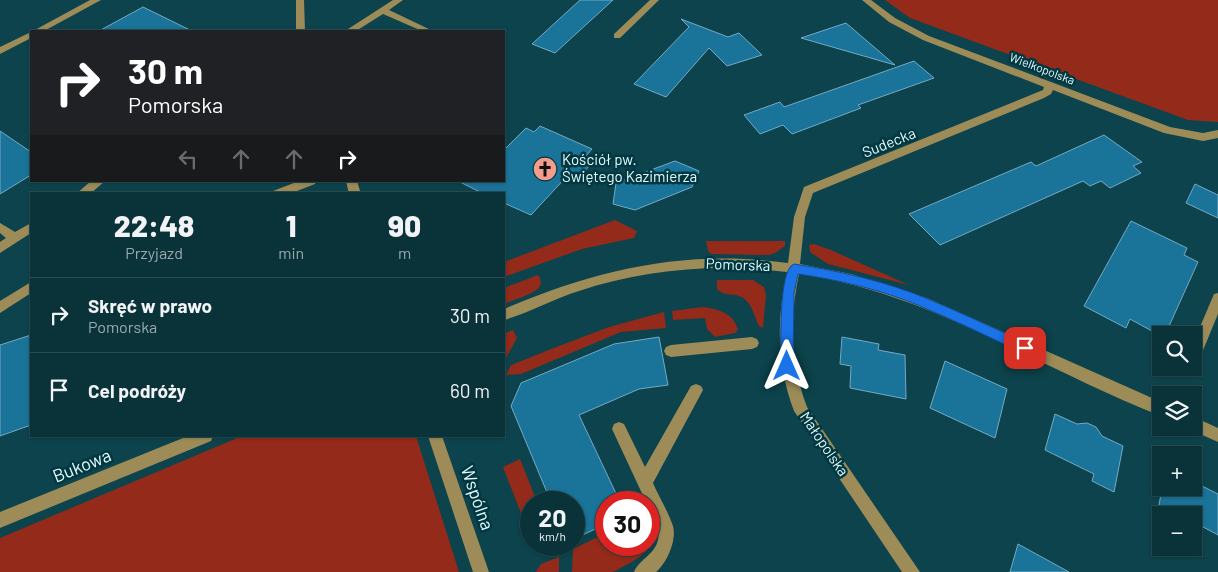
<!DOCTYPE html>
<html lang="pl">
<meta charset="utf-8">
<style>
:root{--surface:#0a3239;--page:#183e44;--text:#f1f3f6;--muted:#99aaae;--line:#2a4d53}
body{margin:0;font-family:Barlow,sans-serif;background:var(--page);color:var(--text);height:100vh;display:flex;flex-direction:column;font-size:19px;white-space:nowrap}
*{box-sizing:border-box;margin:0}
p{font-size:16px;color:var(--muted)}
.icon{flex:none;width:28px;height:28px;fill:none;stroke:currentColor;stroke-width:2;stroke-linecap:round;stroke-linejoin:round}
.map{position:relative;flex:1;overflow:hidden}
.drawer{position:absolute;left:30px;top:192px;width:475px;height:245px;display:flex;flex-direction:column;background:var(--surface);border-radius:0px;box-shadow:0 1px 4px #0004,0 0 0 1px var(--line)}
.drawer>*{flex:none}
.banner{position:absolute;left:30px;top:30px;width:475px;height:152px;border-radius:0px;box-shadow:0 1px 4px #0004,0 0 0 1px var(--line);background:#202124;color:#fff;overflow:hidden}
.tools{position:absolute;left:1152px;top:326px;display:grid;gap:10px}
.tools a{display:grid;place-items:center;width:50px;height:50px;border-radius:0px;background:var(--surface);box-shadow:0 1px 4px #0004,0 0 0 1px var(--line);font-size:25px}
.speed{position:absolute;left:520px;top:491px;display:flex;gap:10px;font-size:25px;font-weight:700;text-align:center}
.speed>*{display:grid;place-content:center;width:65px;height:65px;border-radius:50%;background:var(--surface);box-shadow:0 1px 4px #0004,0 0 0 1px var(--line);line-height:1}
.speed small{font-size:12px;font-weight:400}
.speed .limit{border:8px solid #d22;background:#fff;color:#111}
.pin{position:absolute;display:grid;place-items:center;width:42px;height:42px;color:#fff;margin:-21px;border-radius:10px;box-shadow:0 2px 8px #0006}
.me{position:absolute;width:55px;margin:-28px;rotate:0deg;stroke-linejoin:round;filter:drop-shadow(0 0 4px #0008)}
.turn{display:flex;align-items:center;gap:18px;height:105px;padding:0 15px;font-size:22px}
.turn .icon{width:65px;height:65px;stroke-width:2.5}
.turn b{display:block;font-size:35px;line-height:42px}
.lanes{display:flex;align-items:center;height:48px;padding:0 15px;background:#0003;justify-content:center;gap:25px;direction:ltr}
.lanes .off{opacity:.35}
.eta{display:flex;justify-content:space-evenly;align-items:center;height:85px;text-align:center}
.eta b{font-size:30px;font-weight:800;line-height:35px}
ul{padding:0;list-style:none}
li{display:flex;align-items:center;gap:15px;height:75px;padding:0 15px;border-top:1px solid var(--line)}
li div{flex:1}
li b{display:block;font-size:19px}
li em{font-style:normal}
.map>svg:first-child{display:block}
</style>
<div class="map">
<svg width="1218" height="572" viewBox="0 0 1218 572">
<rect width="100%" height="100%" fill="#0d434c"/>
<g fill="#942a19">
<polygon points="885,0 1218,0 1218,122 1188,120 910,18"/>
<polygon points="615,220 637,231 634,238 582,249 504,277 504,262"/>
<polygon points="706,241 785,241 785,246 775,253 769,255 711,254 708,251"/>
<polygon points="814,244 831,250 909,285 828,264 810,252 809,245"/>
<path d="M538 275C540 278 542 282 540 286 536 294 512 300 504 304V288Z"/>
<path d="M717 280H753L764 287 766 295 763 328 759 326C753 314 752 299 736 295 728 294 723 295 717 289Z"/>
<path d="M703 307C718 309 734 313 738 330L735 333 715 337 707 329 705 318 673 320 672 311Z"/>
<polygon points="664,312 666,328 621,332 521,374 506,375 511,365 559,346 609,327"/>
<polygon points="513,330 517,338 504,361 504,334"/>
<polygon points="242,436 416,436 459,572 0,572 0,538"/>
<polygon points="520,459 537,502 531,502 531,539 503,467"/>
<path d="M649 518C658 543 648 554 626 565 622 567 617 571 612 572 600 572 585 572 572 572L573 549 606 533V545H649Z"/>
<polygon points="559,557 559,572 536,572 541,564"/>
</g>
<g fill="#1a7398" stroke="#74aac6">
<polygon points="580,0 613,0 555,53 532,44"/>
<polygon points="143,7 192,31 99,31"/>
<polygon points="681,19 728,37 739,33 762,55 727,66 709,48 666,97 634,84 689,27"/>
<polygon points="846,23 895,65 801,38"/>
<polygon points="914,61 934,78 858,105 861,108 792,134 783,125 760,134 744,115 780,102 784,107"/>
<polygon points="540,126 592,149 586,156 595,160 577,179 568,175 531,215 504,203 504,194 484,194 458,181 504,181 504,150 526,128 534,132"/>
<polygon points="0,131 31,152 31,175 0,194"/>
<polygon points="1104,135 1142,162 1133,166 1141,173 1110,188 1101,181 1090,186 1083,181 940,245 909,214 1031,162 1036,166"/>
<polygon points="675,161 699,171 692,187 635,210 613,204 616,183"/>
<polygon points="1195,184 1218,195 1218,218 1186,203"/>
<polygon points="1131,221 1187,248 1184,255 1198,262 1165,335 1161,336 1130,319 1126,328 1084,306"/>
<polygon points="31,335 31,425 0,436 0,345"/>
<polygon points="659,337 668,385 639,389 579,415 620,502 606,502 606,524 574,539 574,502 551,502 511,406 521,383 614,344"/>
<polygon points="842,337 879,344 878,350 905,355 906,399 850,388 851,366 840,364"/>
<polygon points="945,361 1007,389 995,438 930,408"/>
<polygon points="1055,414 1077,424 1087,423 1096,427 1102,436 1123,446 1114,492 1092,481 1094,474 1045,450"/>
<polygon points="1194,475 1201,478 1200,485 1218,494 1218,535 1194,522 1194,515 1179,515 1159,505 1161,494 1151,480 1161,479 1161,488 1194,488"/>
<polygon points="1018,544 1069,572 1010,572"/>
</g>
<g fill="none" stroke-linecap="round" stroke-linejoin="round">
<g fill="#9d8c58" fill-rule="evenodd">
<polygon points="90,0 101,0 44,31 33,31"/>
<polygon points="296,0 304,0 305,31 296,31"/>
<polygon points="393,0 403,0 389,10 433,31 422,31 383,14 356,31 345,31"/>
<polygon points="650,0 659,0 620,38 614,38 614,34"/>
<path d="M862 0H871L895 18 929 36 1170 127 1203 133 1218 130V138L1203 141 1164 133 1053 90 1051 94 1044 98 813 193 805 217 800 264 851 274 927 298 1161 402V416C1040 369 929 292 799 274 789 318 791 365 807 407L920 572H902L794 411C777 366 776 319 787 272 718 263 644 269 579 291 553 299 529 313 504 320V309C598 269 686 249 788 263L794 217 804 187 1043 90 1044 87 923 40 889 22Z"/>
<polygon points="31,32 31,38 0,54 0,47"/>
<polygon points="91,181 105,181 90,194 76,194"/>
<polygon points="299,181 316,181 315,184 289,194 272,194 273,191"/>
<polygon points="346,181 357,181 361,194 349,194"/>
<polygon points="0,223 15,232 31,223 31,233 0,253 0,242 6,238 0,233"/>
<polygon points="31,282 31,293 0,313 0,301"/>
<polygon points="1218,293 1218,314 1199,360 1194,362 1194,341 1214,294"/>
<polygon points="752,337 757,339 759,343 757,347 752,349 671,357 666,355 664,351 666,347 671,345"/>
<path d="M696 384 701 386 703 390 653 483C659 497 668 511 673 526 677 540 667 563 656 572H634C640 557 662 553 658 529 656 519 649 513 649 502H646L612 429 614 424 619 422 624 424 645 467 691 386Z"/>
<polygon points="1194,417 1218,428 1218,442 1189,429 1194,428"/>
<polygon points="188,436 213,436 211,441 0,528 0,512"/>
<polygon points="428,436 442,436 489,572 473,572"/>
</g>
</g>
<path fill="#1a73e8" stroke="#114b97" d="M794 264C839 271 885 281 928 299 962 313 995 329 1029 344L1031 348 1029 352 1025 353 1021 352C987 336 954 320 920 306 882 290 840 280 798 274L794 293 793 366 791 370 787 372 782 370 781 366C781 349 778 269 794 264Z"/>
<defs>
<g id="church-disc" transform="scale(1.25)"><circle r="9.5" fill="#f49d8c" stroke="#003841"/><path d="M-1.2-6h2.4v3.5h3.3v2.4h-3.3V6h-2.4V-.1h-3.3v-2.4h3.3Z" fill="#111"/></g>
</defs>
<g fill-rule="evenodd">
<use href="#church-disc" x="545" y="169"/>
</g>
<g text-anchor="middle" stroke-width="5" stroke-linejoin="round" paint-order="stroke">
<g font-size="12" fill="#e6f9fd" stroke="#003841">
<text transform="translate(1042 69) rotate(21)" y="4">Wielkopolska</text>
</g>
<g font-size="15" fill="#e6f9fd" stroke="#003841">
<text transform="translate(889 143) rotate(-22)" y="5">Sudecka</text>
<text transform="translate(738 265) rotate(2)" y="5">Pomorska</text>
<text transform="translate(824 444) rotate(56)" y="5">Małopolska</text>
</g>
<g font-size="15" fill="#e6f9fd" stroke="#003841" text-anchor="start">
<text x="562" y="165">Kościół pw.<tspan x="562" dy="17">Świętego Kazimierza</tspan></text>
</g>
<g font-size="18" fill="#e6f9fd" stroke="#003841">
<text transform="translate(82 466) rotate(-22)" y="6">Bukowa</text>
<text transform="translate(477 498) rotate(71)" y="6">Wspólna</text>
</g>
</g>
</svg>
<div class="tools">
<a><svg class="icon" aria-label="search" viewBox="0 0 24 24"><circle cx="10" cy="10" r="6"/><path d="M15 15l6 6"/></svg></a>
<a><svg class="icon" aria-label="layers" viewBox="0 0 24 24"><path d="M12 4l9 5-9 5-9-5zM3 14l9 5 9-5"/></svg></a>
<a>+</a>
<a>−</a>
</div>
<div class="speed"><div>20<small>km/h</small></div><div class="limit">30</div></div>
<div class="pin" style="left:1025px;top:348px;background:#d93025"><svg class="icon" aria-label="arrive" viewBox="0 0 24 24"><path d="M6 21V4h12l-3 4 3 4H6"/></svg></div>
<svg class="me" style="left:787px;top:366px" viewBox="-20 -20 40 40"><path d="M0-17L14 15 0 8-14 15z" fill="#1a73e8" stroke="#fff" stroke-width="4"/></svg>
<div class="banner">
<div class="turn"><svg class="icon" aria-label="right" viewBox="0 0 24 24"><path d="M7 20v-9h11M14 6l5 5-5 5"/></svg><div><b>30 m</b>Pomorska</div></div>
<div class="lanes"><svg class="icon off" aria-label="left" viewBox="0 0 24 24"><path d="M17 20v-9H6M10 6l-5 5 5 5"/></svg><svg class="icon off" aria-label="ahead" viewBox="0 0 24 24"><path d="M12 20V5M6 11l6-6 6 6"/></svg><svg class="icon off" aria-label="ahead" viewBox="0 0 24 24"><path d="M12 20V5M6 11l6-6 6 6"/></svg><svg class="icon" aria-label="right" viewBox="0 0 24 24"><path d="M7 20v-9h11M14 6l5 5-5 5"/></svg></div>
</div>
<section class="drawer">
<div class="eta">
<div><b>22:48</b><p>Przyjazd</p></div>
<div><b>1</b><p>min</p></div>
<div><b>90</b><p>m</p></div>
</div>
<ul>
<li><svg class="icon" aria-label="right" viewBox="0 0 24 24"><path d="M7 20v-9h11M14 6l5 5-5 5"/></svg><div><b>Skręć w prawo</b><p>Pomorska</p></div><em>30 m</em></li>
<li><svg class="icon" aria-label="arrive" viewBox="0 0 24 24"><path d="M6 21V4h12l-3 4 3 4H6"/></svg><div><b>Cel podróży</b></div><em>60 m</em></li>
</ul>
</section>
</div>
